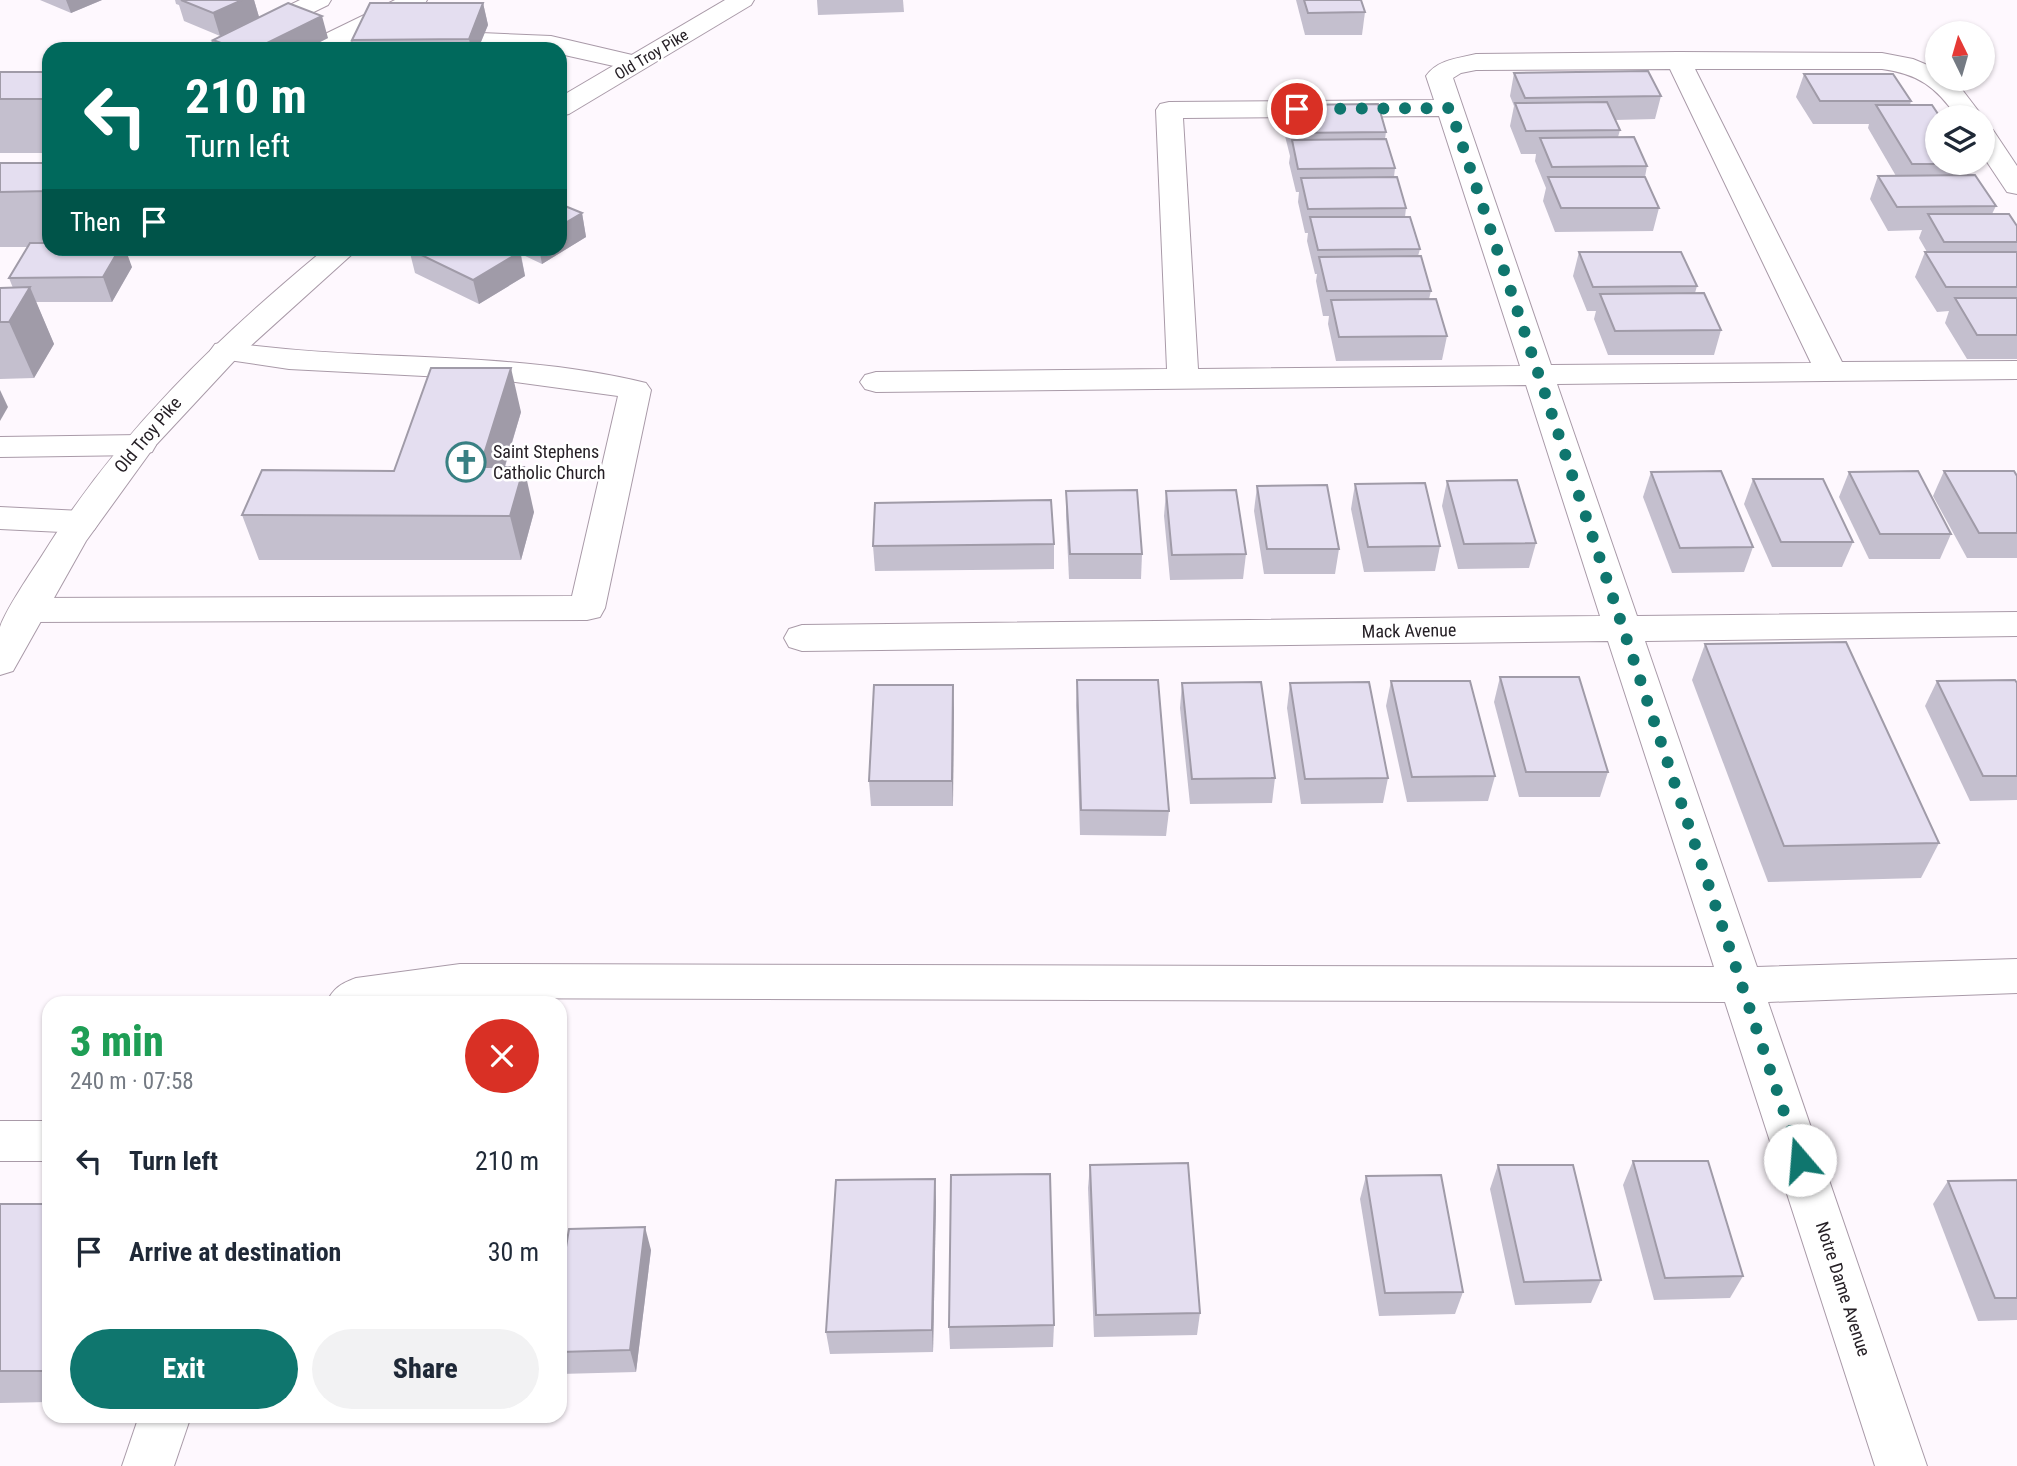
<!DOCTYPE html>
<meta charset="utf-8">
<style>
:root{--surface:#fff;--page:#f2f2f3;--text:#1f2937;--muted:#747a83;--accent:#0f766e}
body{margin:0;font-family:"Roboto Condensed",sans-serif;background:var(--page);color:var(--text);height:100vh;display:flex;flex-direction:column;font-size:26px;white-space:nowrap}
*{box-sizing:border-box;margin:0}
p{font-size:23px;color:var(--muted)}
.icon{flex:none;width:38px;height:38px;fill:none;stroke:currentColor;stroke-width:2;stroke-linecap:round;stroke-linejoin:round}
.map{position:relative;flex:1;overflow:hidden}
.panel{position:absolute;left:42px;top:996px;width:525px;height:427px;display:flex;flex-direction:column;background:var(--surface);border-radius:21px;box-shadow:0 2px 5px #0004}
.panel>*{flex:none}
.top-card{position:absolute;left:42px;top:42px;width:525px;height:214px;border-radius:21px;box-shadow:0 2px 5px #0004;background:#00695c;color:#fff;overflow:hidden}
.needle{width:46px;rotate:355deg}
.fabs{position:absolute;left:1925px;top:21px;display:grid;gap:14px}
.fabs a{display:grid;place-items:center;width:70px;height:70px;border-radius:50%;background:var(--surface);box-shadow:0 2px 5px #0004;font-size:35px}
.pin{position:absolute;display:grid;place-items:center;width:60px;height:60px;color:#fff;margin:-30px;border:4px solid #fff;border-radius:50%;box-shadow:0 2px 7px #0007}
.me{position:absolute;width:77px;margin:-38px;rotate:342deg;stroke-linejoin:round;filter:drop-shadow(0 0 5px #0008)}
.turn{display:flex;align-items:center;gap:24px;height:147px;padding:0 28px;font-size:32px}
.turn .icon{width:91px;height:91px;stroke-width:2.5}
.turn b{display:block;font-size:49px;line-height:60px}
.then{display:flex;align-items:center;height:66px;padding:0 28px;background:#0003;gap:14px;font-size:26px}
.round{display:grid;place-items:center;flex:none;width:74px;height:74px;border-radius:37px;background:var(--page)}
.summary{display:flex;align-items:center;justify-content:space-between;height:119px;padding:0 28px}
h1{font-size:42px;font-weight:800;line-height:52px;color:#1e9e55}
.primary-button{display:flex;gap:14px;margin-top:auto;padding:14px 28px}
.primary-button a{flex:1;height:80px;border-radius:42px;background:var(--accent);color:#fff;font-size:28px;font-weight:800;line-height:80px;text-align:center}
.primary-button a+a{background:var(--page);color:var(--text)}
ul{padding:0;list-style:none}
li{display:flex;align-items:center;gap:21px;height:91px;padding:0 28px}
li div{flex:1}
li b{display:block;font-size:26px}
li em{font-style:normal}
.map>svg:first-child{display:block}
</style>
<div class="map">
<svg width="2017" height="1466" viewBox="0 0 2017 1466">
<rect width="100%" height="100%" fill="#fef8fe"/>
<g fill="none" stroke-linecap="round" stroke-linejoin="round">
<g stroke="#a99aa8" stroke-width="2">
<g id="minor">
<polygon points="300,0 331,0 328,5 238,49 205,49 209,44"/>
<polygon points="395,0 427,0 424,5 336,49 309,49 321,36"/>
<polygon points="481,33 551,36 645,58 649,63 645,68 636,71 560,54 560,49 472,46 468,41 472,36"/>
<path d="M1678 52 1882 53 1913 59 1937 69V79H1954L1983 117H1957C1936 87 1919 74 1882 69H1695L1842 362 2017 361V379L1557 384 1637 616 2017 612V636L1645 641 1757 967 2017 959V993L1768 1002 1927 1466H1875L1725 1002 460 998 431 1003H326C334 988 340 984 356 978L460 964 1714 967 1608 641 802 651 789 647 784 638 789 629 802 625 1600 616 1526 385 876 392 865 389 860 382 865 375 876 372 1167 369 1156 110 1160 104 1169 102 1434 100 1426 76C1437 60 1458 58 1476 54ZM1670 69 1811 363 1551 365 1453 78 1461 73 1476 70ZM1439 116 1520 366 1198 369 1183 118Z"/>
<polygon points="1983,128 1993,130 2017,166 2017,194 2007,192 1983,156"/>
<path d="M226 342C365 363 508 349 646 383L651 390 605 608 600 617 587 620 28 622 15 619 10 610 15 601 28 598 572 596 618 396 501 380 289 369 215 358 210 351 215 344Z"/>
<polygon points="140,435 152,438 156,445 152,452 140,455 0,457 0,437"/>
<polygon points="0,507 82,511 94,514 99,522 94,530 82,533 0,529"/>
<rect x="0" y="1121" width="49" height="40"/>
<polygon points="139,1416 191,1416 174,1466 122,1466"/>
</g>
</g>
<g stroke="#a99aa8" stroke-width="2">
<g id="major">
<polygon points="725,0 754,0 751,5 569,114 560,116 560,97"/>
<path d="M326 248H359L235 360 154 447 86 541 13 671 0 675C0 661 0 641 0 627 7 607 31 573 43 554 118 433 217 338 326 248Z"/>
</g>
</g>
<use href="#minor" fill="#fff" fill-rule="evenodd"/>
<use href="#major" fill="#fff" fill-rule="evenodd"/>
</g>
<g fill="#c4bfce">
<polygon points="40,0 102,0 71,13"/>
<polygon points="175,0 254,0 259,17 328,38 306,49 216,49 213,40 220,36 184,21 179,5 176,4"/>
<polygon points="817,0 903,0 904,12 818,15"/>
<polygon points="1296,0 1361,0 1365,12 1362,35 1305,35"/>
<polygon points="483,3 488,25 478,49 355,49 352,40"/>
<rect x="0" y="72" width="49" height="81"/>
<polygon points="1514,73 1661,96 1655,119 1615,120 1620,130 1618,137 1647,166 1645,177 1659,208 1653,231 1555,232 1543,201 1546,188 1535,161 1536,154 1521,154 1510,126 1514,106 1510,96"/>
<polygon points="1804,74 1911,101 1910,105 1971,164 1966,175 1996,206 1992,214 2017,242 2017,359 1967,359 1945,323 1949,311 1937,312 1915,277 1925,252 1927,252 1919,238 1922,230 1888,231 1870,199 1878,176 1896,176 1868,128 1869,124 1813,124 1796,97"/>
<polygon points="1286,105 1386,132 1385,139 1395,168 1394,177 1406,208 1405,217 1420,249 1418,256 1431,291 1429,299 1447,336 1442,360 1336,361 1328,324 1329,316 1323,316 1316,281 1317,274 1315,274 1307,241 1308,233 1305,233 1298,202 1299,192 1296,192 1289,163 1290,156 1283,128"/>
<polygon points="0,163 49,163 49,248 132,267 112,302 36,302 54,344 34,378 0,379 0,288 13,288 9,278 28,247 0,247"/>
<polygon points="582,213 586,237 542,264 521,254 525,276 479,304 415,273 409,249 410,248 560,248"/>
<polygon points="1579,252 1697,286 1695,293 1721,330 1714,355 1608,355 1594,319 1596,311 1587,311 1573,276"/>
<polygon points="521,412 505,467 534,512 521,560 259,560 242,515 394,471"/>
<polygon points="1944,471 2017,476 2017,558 1967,558 1933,496"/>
<polygon points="1651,472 1753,547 1744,572 1672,573 1643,497"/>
<polygon points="1849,472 1951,534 1940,559 1869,559 1839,497"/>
<polygon points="1753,479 1853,542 1842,567 1772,567 1744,504"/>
<polygon points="1447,481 1536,543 1529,568 1458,569 1442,506"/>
<polygon points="1355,484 1440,546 1435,571 1364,572 1351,509"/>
<polygon points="1257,486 1339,549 1335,574 1264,574 1254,511"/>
<polygon points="1066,491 1142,554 1141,579 1069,579 1066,516"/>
<polygon points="1166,491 1246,554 1243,579 1170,580 1164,516"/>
<polygon points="1054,544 1054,569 875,571 873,546"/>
<polygon points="1705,644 1939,843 1921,878 1768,882 1692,680"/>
<polygon points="1500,677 1608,772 1600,797 1519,797 1494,702"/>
<polygon points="1077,680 1169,811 1166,836 1080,835 1076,705"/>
<polygon points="1391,681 1495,776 1488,801 1407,802 1386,706"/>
<polygon points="1937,681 2017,683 2017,800 1970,801 1925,706"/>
<polygon points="1182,683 1275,778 1272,803 1190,804 1180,708"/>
<polygon points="1290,683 1388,778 1383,803 1301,804 1287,708"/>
<polygon points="953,685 953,806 871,806 869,781"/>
<polygon points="1633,1161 1743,1276 1730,1298 1654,1300 1623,1185"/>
<polygon points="1090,1165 1200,1313 1197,1335 1094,1337 1088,1188"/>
<polygon points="1498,1165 1601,1280 1591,1303 1515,1305 1490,1189"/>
<polygon points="1366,1176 1463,1292 1455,1314 1379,1316 1360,1199"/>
<polygon points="935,1179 936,1202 933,1352 830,1354 826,1332"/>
<polygon points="2017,1180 2017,1320 1978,1321 1933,1204 1948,1181"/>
<polygon points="0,1204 49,1204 49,1402 0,1403"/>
<polygon points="651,1250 636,1372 560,1374 560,1283"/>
<polygon points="1054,1325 1053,1347 950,1349 949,1327"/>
</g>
<g fill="#a09ba8">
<polygon points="66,0 102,0 71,13"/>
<polygon points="242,0 254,0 259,17 220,36 213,13"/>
<polygon points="483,3 488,25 478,49 471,49 469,39"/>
<polygon points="322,16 328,38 306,49 255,49"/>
<polygon points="582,213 586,237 542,264 539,248 560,248 560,226"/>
<polygon points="120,248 125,248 132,267 112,302 103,277"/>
<polygon points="520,252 525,276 479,304 473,280"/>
<polygon points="30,287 54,344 34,378 9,322"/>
<polygon points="511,368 521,412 491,512 480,467"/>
<polygon points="0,390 8,407 0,421"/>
<polygon points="524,467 534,512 521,560 510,516"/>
<polygon points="953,685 954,710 953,806 952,781"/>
<polygon points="935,1179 936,1202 933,1352 932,1330"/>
<polygon points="645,1227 651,1250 636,1372 630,1350"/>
</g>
<g fill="#e4def0" stroke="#a09ba8" stroke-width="2">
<polygon points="181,0 242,0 213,13"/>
<polygon points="1304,0 1361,0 1365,12 1308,13"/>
<polygon points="288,3 322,16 255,49 237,49 213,40"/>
<polygon points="370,3 483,3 469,39 352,40"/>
<polygon points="1648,71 1661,96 1525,98 1514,73"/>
<rect x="0" y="72" width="49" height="27"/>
<polygon points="1804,74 1893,74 1911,101 1820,101"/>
<polygon points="1607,102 1620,130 1526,131 1515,103"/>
<polygon points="1378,104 1386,132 1292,133 1286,105"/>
<polygon points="1876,105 1932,105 1940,117 1937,117 1937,163 1971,164 1912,164"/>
<polygon points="1634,137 1647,166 1552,167 1540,138"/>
<polygon points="1386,139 1395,168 1298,169 1292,140"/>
<polygon points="0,163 49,163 49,191 0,192"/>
<polygon points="1975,175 1996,206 1897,207 1878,176"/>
<polygon points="1397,177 1406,208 1308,209 1301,178"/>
<polygon points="1548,177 1645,177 1659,208 1561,208"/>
<polygon points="560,204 582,213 560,226"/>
<polygon points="1928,214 2009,214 2017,226 2017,242 1944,242"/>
<polygon points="1310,217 1410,217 1420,249 1318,250"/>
<polygon points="30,243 49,243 49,248 120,248 103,277 9,278"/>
<polygon points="410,248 514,248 520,252 473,280 409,249"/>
<polygon points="1579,252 1681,252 1697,286 1593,287"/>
<polygon points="1925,252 2017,252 2017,287 1946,287"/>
<polygon points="1421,256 1431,291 1327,291 1319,257"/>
<polygon points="30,287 9,322 0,322 0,288"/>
<polygon points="1704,293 1721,330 1615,331 1600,294"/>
<polygon points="1955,298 2017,298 2017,335 1977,335"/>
<polygon points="1436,299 1447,336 1339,337 1331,300"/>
<polygon points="431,368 511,368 480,467 524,467 510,516 242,515 262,470 394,471"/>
<polygon points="1721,471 1753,547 1680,548 1651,472"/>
<polygon points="1918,471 1951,534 1880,534 1849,472"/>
<polygon points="1944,471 2014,471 2017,476 2017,533 1979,533"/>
<polygon points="1753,479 1823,479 1853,542 1781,542"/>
<polygon points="1517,480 1536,543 1464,544 1447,481"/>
<polygon points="1425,483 1440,546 1368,547 1355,484"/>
<polygon points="1327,485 1339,549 1267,549 1257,486"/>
<polygon points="1137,490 1142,554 1070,554 1066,491"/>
<polygon points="1236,490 1246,554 1172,555 1166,491"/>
<polygon points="1051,500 1054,544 873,546 875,503"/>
<polygon points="1846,642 1939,843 1784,846 1705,644"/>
<polygon points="1500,677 1579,677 1608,772 1526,772"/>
<polygon points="1077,680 1158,680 1169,811 1081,810"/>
<polygon points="2015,680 2017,683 2017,776 1983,776 1937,681"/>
<polygon points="1391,681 1470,681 1495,776 1412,777"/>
<polygon points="1261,682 1275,778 1192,779 1182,683"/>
<polygon points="1369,682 1388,778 1305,779 1290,683"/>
<polygon points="874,685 953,685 952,781 869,781"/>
<polygon points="1633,1161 1708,1161 1743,1276 1665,1278"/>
<polygon points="1188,1163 1200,1313 1096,1315 1090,1165"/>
<polygon points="1498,1165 1573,1165 1601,1280 1524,1282"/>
<polygon points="1050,1174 1054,1325 949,1327 951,1175"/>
<polygon points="1441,1175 1463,1292 1385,1293 1366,1176"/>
<polygon points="935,1179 932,1330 826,1332 836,1180"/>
<polygon points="2017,1180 2017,1298 1995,1298 1948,1181"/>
<rect x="0" y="1204" width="49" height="167"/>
<polygon points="645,1227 630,1350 560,1352 560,1283 569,1229"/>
</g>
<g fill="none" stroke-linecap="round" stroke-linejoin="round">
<polyline stroke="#0f766e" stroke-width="12" stroke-dasharray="0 21.6" points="1297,109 1450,108 1800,1160"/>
</g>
<defs>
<g id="church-ring" transform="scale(2.0125)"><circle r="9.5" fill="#fff" stroke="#388083" stroke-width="1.5"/><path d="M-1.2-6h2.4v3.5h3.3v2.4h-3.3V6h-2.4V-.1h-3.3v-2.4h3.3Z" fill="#388083"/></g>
</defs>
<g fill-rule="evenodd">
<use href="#church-ring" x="466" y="462"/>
</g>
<g text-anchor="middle" stroke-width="5" stroke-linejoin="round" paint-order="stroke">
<g font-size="16" fill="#262026" stroke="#fff">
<text transform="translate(651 54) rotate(-31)" y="6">Old Troy Pike</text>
</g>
<g font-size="18" fill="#262026" stroke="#fff">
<text transform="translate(148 435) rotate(-50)" y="6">Old Troy Pike</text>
<text transform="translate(1409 631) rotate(-1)" y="6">Mack Avenue</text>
<text transform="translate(1843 1289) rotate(72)" y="6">Notre Dame Avenue</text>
</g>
<g font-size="18" fill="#262026" stroke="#fff" text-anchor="start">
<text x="493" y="458">Saint Stephens<tspan x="493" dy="21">Catholic Church</tspan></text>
</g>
</g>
</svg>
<div class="fabs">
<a><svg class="needle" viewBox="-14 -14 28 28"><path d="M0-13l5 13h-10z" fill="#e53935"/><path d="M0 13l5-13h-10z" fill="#747a83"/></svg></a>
<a><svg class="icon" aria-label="layers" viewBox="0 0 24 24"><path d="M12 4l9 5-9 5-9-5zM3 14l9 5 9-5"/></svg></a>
</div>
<div class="pin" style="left:1297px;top:109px;background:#d93025"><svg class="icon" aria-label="arrive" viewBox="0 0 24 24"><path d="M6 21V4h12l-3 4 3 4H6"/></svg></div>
<svg class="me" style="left:1800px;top:1160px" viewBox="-20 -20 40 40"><circle r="19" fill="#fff"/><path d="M0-13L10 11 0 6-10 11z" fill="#0f766e"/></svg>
<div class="top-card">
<div class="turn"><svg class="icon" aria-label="left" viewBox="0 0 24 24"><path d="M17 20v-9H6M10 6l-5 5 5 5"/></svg><div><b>210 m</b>Turn left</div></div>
<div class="then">Then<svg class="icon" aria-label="arrive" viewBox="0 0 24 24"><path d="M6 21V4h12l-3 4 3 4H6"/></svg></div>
</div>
<section class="panel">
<div class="summary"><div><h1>3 min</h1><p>240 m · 07:58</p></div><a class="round" style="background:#d93025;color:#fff"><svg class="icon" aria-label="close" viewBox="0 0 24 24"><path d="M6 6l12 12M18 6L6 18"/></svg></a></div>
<ul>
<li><svg class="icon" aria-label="left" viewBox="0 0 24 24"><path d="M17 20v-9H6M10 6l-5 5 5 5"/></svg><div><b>Turn left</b></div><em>210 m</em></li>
<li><svg class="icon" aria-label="arrive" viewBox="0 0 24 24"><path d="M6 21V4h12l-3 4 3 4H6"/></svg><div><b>Arrive at destination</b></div><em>30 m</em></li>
</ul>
<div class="primary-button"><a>Exit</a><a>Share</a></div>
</section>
</div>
